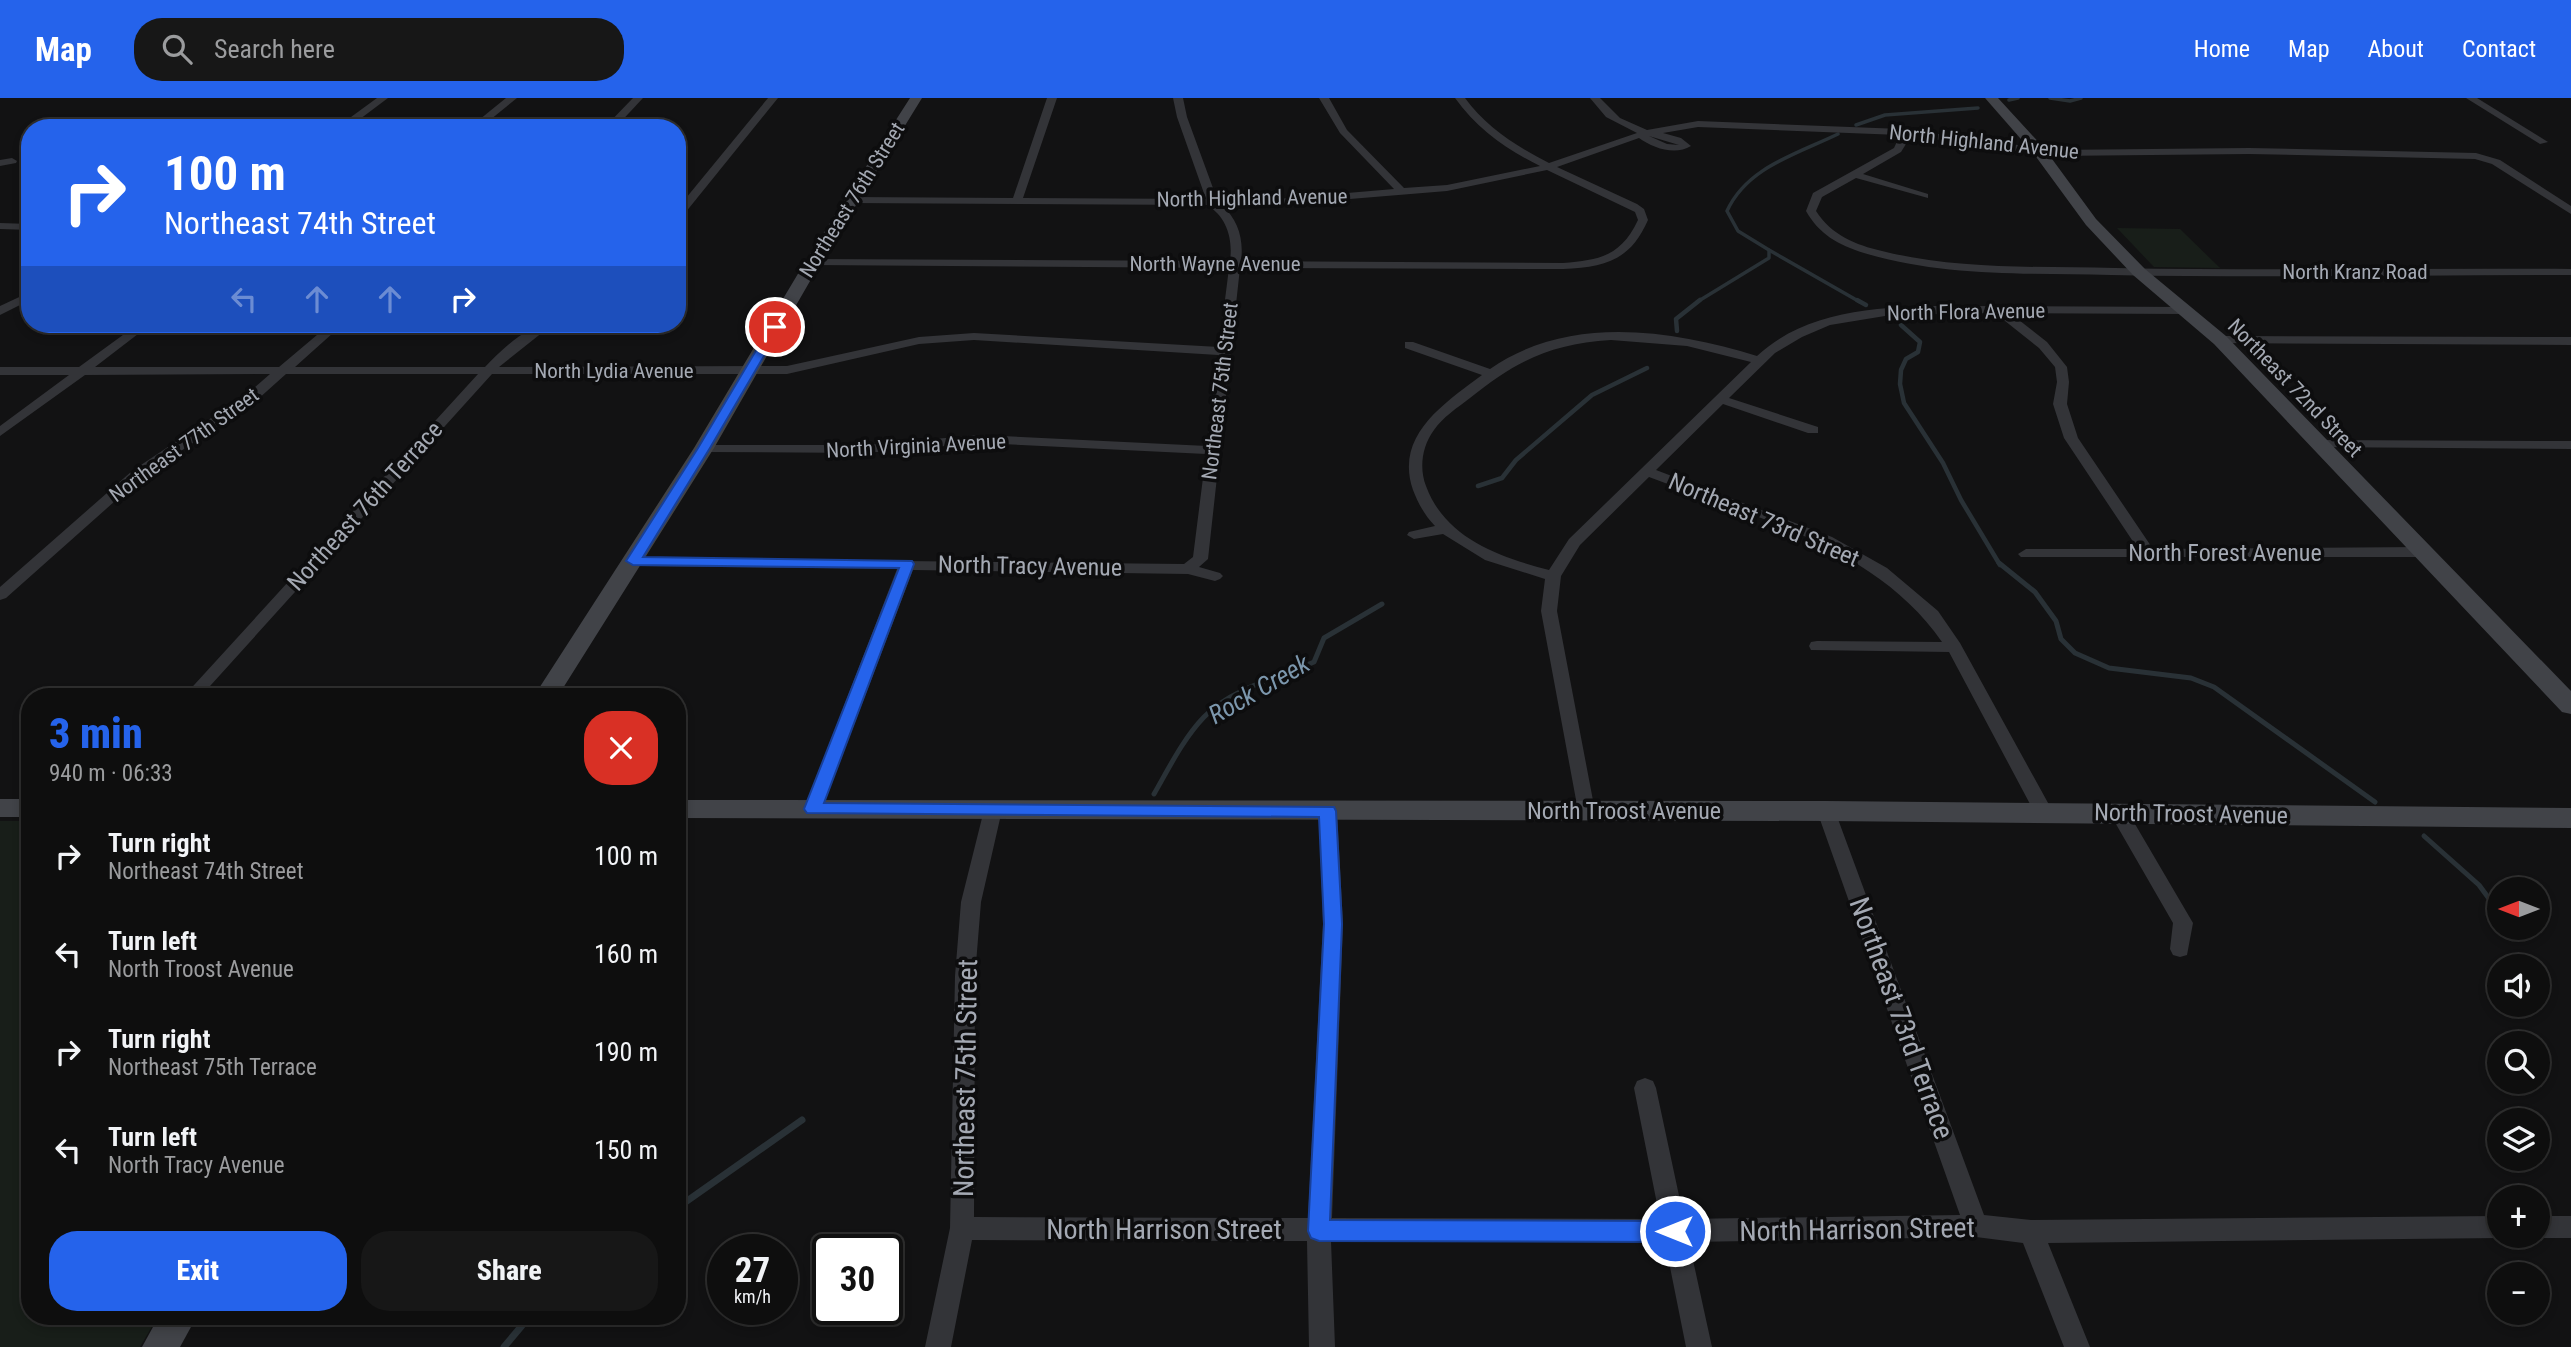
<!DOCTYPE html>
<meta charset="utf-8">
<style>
:root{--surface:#0e0e0e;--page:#171717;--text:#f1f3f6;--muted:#9b9c9e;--line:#2e2e2e;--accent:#2563eb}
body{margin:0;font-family:"Roboto Condensed",sans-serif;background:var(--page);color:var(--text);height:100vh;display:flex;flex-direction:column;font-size:26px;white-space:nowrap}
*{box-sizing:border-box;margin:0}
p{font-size:23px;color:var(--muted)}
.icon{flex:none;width:38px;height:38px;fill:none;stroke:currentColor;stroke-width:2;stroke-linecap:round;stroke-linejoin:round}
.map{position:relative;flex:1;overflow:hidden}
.side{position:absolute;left:21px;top:590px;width:665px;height:637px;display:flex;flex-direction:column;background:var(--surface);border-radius:28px;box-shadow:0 4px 10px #0003,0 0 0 2px var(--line)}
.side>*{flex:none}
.top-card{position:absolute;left:21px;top:21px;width:665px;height:214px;border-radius:28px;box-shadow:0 4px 10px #0003,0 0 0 2px var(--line);background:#2563eb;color:#fff;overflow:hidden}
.needle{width:46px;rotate:270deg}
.controls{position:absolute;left:2487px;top:779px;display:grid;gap:14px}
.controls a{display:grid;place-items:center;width:63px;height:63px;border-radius:50%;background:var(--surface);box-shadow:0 4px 10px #0003,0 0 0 2px var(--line);font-size:35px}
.speed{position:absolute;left:707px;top:1136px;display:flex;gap:14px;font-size:35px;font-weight:700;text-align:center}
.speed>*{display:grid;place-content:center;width:91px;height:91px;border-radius:50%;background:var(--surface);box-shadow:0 4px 10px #0003,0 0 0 2px var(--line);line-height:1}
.speed small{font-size:18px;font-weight:400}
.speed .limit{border:4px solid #111;border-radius:10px;background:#fff;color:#111}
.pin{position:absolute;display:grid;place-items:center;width:60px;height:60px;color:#fff;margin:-30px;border:4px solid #fff;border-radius:50%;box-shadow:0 2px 7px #0007}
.me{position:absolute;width:77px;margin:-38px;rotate:270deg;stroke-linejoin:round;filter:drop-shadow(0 0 5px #0008)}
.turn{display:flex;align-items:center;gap:24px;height:147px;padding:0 28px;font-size:32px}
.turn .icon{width:91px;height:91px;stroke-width:2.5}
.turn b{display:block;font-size:49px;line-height:60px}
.lanes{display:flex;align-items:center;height:66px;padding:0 28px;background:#0003;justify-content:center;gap:35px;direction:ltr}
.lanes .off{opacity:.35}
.round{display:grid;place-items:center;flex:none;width:74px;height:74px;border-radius:28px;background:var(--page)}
.headline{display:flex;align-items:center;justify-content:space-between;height:119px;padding:0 28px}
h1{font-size:42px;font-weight:800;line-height:52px;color:var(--accent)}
.action{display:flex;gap:14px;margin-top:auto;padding:14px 28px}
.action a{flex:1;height:80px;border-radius:28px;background:var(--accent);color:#fff;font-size:28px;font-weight:800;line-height:80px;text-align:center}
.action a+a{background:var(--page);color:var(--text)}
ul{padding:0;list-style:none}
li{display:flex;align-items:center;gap:21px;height:98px;padding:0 28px}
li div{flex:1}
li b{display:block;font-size:26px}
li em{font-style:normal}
header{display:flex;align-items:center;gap:42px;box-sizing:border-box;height:98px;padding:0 35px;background:var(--accent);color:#fff}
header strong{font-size:33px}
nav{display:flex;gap:38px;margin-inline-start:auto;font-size:24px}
.search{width:490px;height:63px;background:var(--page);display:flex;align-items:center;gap:18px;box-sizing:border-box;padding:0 24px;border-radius:28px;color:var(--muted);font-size:26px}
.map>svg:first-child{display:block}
</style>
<header>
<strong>Map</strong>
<div class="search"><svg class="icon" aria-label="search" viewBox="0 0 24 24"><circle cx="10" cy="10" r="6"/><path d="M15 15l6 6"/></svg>Search here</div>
<nav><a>Home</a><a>Map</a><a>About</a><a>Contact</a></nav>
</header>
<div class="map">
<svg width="2571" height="1249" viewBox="0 0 2571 1249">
<rect width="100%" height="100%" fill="#121213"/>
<g fill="#181e19">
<polygon points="2117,130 2180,131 2220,170 2154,169"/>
<polygon points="0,723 30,723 30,1218 158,1218 140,1249 0,1249"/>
</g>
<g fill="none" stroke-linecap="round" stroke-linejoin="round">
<g stroke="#293136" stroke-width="3.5">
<polyline points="2050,0 2070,3 2081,0"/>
<polyline points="2009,2 2018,0"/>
<polyline points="1856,27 1885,17 1978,10"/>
<polyline points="1769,152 1860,204"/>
<path d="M1697 204 1769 160V152L1738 133 1727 113C1747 69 1797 56 1838 36"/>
</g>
<g stroke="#293136" stroke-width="4.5">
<polyline points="1857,202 1866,207"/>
<polyline points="1901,227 1920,244 1918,254 1906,261 1901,272 1900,286 1904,305 1943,365 1961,402 2000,467"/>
<polyline points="1677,233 1676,221 1700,202"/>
<polyline points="1478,388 1502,380 1516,362 1592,297 1647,270"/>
</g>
<g stroke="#293136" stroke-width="5">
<polyline points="1999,465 2035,494 2056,523 2061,541 2075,555 2109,570 2191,580 2214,589 2375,704"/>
<path d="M1154 696C1169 670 1183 641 1204 619 1231 591 1278 579 1314 564L1324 540 1382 506"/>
<polyline points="2424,738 2479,787 2493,806"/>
</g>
<g stroke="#293136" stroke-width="7">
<polyline points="677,1110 802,1022"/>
<polyline points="504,1249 530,1218"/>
</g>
<g fill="#333438" fill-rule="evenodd">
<polygon points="377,0 388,0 348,30 336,30"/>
<polygon points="506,0 517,0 480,30 469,30"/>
<polygon points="633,0 643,0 615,30 604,30"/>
<polygon points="768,0 778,0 681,120 677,121 677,111"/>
<path d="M1047 0H1057L1023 100 1206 101 1177 19 1173 0H1183L1187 19 1217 101H1277L1394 91 1340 35 1319 0H1329L1347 32 1404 90 1447 87 1540 68C1506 51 1477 31 1455 0H1465C1486 29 1516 48 1549 65L1637 35 1606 19 1590 0H1600L1620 20 1647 32 1698 23 1902 31 2053 52 2249 50 2476 55 2500 62 2571 108V116L2492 66 2475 61 2249 56 2053 58 1911 38 1901 54 1863 76 1928 96V100L1856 80 1822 99 1816 113C1831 137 1856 147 1882 153 1957 172 2038 168 2115 170 2267 173 2419 170 2571 171V177C2418 177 2264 180 2111 177 2029 175 1943 179 1864 155 1838 147 1819 136 1806 113L1813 95 1894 50 1900 37 1698 29 1663 35 1681 40 1691 48C1675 58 1653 50 1639 40L1557 69 1637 106 1644 111 1648 122C1630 163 1605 169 1563 171L1240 170 1208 461 1199 469 1220 475 1223 478 1220 481 1215 483 1188 476 913 472 822 711 820 716H806L804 711 897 471 633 468 625 463 628 460 1184 466 1193 459 1206 356 980 345 865 355 704 354 699 353V347H865L980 337 1207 348 1218 257 974 242 919 246 787 276H492L201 598H184L478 276H286L257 302 142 379 6 500 0 502V489L132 373 247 296 270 276 85 277 0 338V328L69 277H0V269H79L138 226H151L95 269H279L330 226H343L295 269H485C502 251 529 225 553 226L499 269 787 268 919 239 974 235 1219 249 1229 170 813 167 807 164 813 161 1230 163C1233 141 1227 119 1207 107L850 105 845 102 850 99 1013 100ZM1649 38 1679 47 1667 46ZM1547 72 1635 114 1638 122C1621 158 1600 162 1563 165L1241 163C1244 141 1238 122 1222 107H1277L1447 93Z"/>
<polygon points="2466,0 2477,0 2548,44 2540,46"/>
<polygon points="12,60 17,63 16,65 0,68 0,62"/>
<polygon points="0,125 30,126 30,132 0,131"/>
<polygon points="30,194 30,202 0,217 0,208"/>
<path d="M1958 208 2189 209 2191 212 2185 216 2010 215 2047 244 2067 269 2069 284 2067 306 2078 340 2153 451 2423 449 2431 454 2423 459H2021L2018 456 2026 451H2138L2064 340 2053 306 2057 284 2055 269 2039 250 1995 215 1891 217 1830 227 1802 239 1775 255 1729 300 1818 329V335H1808L1723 306 1656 372 1832 439 1887 470 1938 513 1960 545 2053 714 2051 719H2037L1949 554 1811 552 1809 548 1811 544 1817 543 1942 544C1877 449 1751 418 1649 379L1580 447 1561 478 1557 513 1595 713 1593 718H1579L1541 513 1545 481 1485 462 1443 436 1414 441 1407 437 1409 434 1435 428C1425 418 1418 405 1413 392 1394 337 1445 305 1482 277L1405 250V244H1413L1490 271C1569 216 1671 232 1757 258 1809 209 1891 208 1958 208ZM1611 242 1687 248 1751 264 1569 441 1549 472C1499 459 1445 440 1426 388 1419 370 1422 348 1434 332 1443 319 1457 310 1470 300 1517 262 1551 246 1611 242Z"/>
<polygon points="2220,238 2571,239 2571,247 2216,245 2216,239"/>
<polygon points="2317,342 2571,343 2571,351 2312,349 2310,346"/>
<polygon points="993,705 1000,707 1002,712 981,804 975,878 974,1119 1308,1120 1323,826 1319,713 1321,708 1335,708 1337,713 1343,826 1332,1120 1660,1121 1634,990 1637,983 1645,980 1653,983 1656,990 1684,1121 1960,1117 1817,713 1819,708 1833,708 1835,713 1984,1117 2031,1122 2499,1118 2499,1138 2507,1138 2499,1140 2048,1145 2090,1249 2064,1249 2023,1145 1976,1139 1689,1144 1712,1249 1686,1249 1665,1144 1331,1143 1335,1249 1309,1249 1307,1143 972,1142 951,1249 925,1249 950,1130 955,878 961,804 984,712 986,707"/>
<polygon points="2118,707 2125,709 2193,825 2187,857 2180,859 2173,857 2170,851 2173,825 2109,714 2111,709"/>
<polygon points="2538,1118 2571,1118 2571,1140 2538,1140 2530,1138 2538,1138"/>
</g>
<g fill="#414348" fill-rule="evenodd">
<polygon points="910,0 922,0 821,164 714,350 558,598 534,598 694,350 805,164"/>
<polygon points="1985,0 1998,0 2044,50 2096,121 2145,171 2226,238 2571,593 2571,616 2562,614 2214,246 2133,177 2086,127 2034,56"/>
<rect x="0" y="701" width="30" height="18"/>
<polygon points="677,702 1826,703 2571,710 2571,730 1826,723 677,720"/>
<polygon points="159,1218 197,1218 180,1249 142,1249"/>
</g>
</g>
<polygon fill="#2563eb" stroke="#184099" stroke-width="2" points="775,225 781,229 710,350 643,459 912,463 914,466 824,705 1334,709 1336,713 1342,826 1330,1122 1675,1123 1683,1126 1686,1133 1683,1141 1675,1144 1319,1143 1311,1140 1308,1133 1324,826 1319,719 807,715 804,711 899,470 633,467 626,463 698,350 770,229"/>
<g text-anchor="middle" stroke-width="7" stroke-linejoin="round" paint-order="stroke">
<g font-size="21" fill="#a4a9b3" stroke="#0d0d0e">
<text transform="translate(1984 44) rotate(6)" y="7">North Highland Avenue</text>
<text transform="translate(1252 100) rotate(-1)" y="7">North Highland Avenue</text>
<text transform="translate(852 102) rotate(-58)" y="7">Northeast 76th Street</text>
<text x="1215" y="173">North Wayne Avenue</text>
<text x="2355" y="181">North Kranz Road</text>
<text transform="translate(1966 214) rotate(-1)" y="7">North Flora Avenue</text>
<text x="614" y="280">North Lydia Avenue</text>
<text transform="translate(2295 290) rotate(46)" y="7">Northeast 72nd Street</text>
<text transform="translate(1220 293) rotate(-83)" y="7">Northeast 75th Street</text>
<text transform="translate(184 347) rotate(-36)" y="7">Northeast 77th Street</text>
<text transform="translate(916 348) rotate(-3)" y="7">North Virginia Avenue</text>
</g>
<g font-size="24" fill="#a4a9b3" stroke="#0d0d0e">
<text transform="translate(365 408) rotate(-48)" y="8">Northeast 76th Terrace</text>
<text transform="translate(1764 422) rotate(23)" y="8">Northeast 73rd Street</text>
<text x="2225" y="463">North Forest Avenue</text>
<text transform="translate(1030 468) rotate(1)" y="8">North Tracy Avenue</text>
<text x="1624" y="721">North Troost Avenue</text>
<text transform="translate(2191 716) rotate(1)" y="8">North Troost Avenue</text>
</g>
<g font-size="26" font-style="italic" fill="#7c97ad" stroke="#0d0d0e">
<text transform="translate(1259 591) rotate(-30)" y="9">Rock Creek</text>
</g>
<g font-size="28" fill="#a4a9b3" stroke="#0d0d0e">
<text transform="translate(1902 920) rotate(70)" y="10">Northeast 73rd Terrace</text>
<text transform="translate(965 980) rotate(-89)" y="10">Northeast 75th Street</text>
<text x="1164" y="1141">North Harrison Street</text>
<text transform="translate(1857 1131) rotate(-1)" y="10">North Harrison Street</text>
</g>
</g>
</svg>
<div class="controls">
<a><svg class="needle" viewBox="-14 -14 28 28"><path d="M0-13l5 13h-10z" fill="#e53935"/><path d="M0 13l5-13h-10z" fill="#9b9c9e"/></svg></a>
<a><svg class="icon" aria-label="sound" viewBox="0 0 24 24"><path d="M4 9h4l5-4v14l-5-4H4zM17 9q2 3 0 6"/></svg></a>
<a><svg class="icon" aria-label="search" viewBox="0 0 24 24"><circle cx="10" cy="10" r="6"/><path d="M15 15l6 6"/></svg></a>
<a><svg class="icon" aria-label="layers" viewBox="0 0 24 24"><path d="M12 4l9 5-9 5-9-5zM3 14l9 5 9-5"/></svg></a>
<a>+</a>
<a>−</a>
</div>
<div class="speed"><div>27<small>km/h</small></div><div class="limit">30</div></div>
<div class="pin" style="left:775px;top:229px;background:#d93025"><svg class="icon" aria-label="arrive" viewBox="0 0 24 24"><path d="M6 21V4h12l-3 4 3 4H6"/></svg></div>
<svg class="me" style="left:1675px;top:1133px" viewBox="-20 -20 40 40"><circle r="17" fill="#2563eb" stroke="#fff" stroke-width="3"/><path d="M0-11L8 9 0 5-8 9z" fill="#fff"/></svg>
<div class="top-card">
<div class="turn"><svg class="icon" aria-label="right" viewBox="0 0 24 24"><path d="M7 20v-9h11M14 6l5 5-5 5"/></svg><div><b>100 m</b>Northeast 74th Street</div></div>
<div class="lanes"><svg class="icon off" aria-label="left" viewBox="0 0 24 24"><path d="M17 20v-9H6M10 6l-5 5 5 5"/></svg><svg class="icon off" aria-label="ahead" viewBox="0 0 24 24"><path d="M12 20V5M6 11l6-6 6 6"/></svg><svg class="icon off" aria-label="ahead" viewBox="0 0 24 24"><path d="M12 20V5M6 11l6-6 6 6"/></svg><svg class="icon" aria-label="right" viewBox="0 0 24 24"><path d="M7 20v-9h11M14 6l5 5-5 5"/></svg></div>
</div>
<section class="side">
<div class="headline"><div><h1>3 min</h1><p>940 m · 06:33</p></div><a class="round" style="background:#d93025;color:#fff"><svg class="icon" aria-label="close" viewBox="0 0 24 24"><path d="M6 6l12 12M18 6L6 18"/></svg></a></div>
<ul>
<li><svg class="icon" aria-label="right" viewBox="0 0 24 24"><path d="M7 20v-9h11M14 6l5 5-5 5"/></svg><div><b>Turn right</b><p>Northeast 74th Street</p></div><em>100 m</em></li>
<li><svg class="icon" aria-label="left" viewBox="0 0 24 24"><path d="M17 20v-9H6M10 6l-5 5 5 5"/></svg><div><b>Turn left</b><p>North Troost Avenue</p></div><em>160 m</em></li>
<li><svg class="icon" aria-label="right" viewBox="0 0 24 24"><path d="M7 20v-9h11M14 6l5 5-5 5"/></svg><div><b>Turn right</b><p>Northeast 75th Terrace</p></div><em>190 m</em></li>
<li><svg class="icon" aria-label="left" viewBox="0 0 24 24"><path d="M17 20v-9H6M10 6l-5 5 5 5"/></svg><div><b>Turn left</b><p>North Tracy Avenue</p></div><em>150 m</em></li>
</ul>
<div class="action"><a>Exit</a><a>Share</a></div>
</section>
</div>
